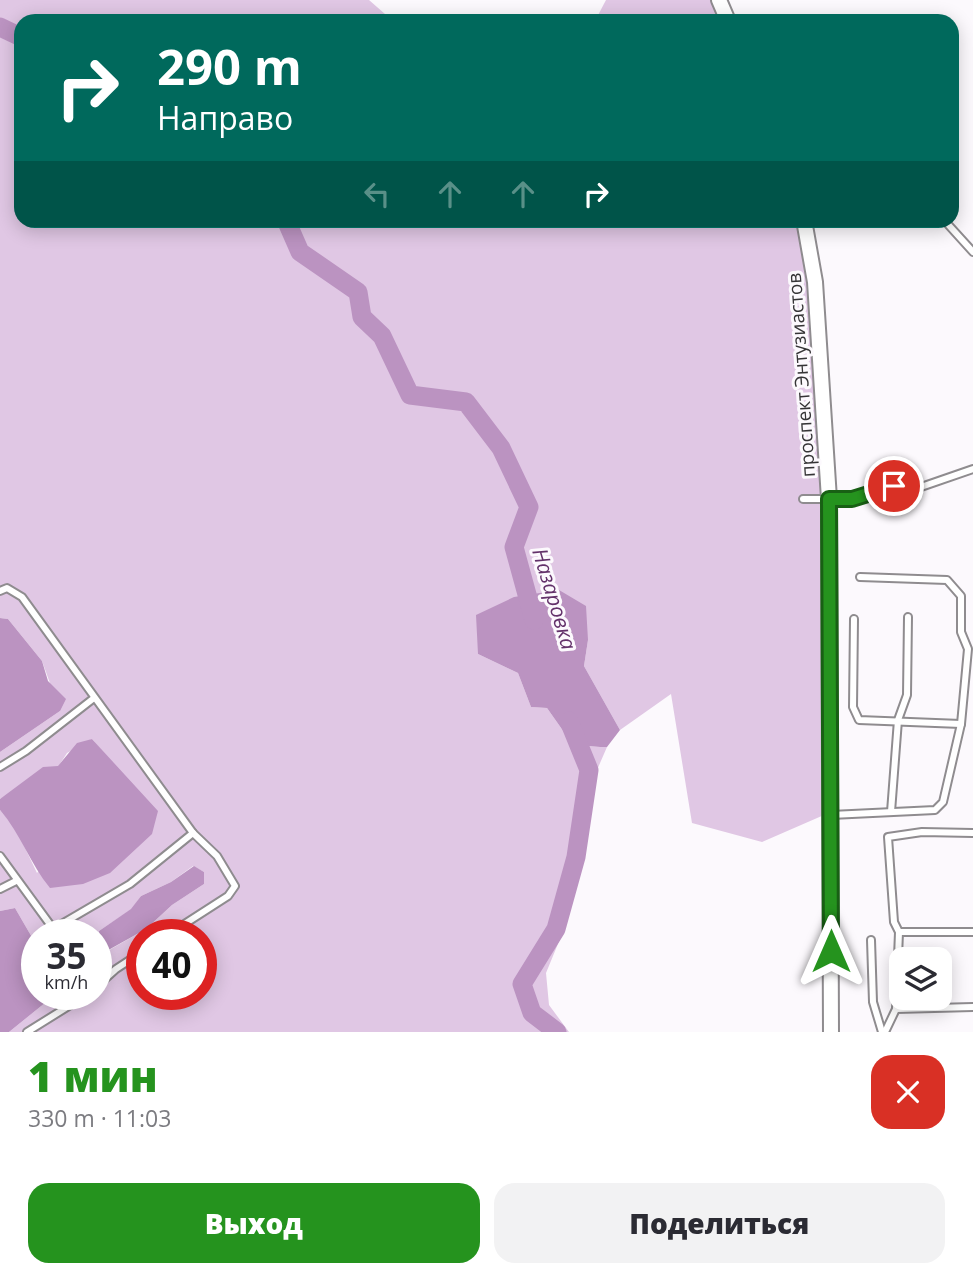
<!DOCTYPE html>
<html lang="ru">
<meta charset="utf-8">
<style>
:root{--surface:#fff;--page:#f2f2f3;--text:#2b2b33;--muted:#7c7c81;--accent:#25931e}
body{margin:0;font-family:"Open Sans",sans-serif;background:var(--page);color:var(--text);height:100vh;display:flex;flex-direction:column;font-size:26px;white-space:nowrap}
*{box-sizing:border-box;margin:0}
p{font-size:23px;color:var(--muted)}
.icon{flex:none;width:38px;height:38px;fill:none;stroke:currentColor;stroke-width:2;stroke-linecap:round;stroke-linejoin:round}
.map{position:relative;height:1032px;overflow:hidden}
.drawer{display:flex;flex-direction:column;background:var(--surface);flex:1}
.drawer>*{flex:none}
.top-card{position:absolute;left:14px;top:14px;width:945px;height:214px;border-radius:21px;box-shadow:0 4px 18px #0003;background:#00695c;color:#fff;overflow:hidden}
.fabs{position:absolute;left:889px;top:947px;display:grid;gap:14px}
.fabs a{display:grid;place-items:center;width:63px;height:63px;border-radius:14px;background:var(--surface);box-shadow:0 4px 18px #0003;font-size:35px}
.speed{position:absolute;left:21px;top:919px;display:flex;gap:14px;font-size:35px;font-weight:700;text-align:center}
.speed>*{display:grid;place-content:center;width:91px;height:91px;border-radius:50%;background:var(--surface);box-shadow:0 4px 18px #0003;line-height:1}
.speed small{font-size:18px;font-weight:400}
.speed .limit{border:10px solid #d22;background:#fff;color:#111}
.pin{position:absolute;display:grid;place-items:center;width:60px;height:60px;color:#fff;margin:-30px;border:4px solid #fff;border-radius:50%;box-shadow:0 2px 7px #0007}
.me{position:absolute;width:77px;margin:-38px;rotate:0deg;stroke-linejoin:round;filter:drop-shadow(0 0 5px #0008)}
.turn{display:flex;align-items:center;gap:24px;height:147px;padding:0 28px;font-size:32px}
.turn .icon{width:91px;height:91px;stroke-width:2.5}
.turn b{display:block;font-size:49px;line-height:60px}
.lanes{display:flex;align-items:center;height:66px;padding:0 28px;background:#0003;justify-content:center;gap:35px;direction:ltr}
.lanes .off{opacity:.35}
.round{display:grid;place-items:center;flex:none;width:74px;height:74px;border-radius:21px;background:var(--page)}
.summary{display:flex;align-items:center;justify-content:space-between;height:119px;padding:0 28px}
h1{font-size:42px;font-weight:800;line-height:52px;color:var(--accent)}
.primary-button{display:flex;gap:14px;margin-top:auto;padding:14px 28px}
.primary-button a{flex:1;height:80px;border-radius:21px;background:var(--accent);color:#fff;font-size:28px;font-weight:800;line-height:80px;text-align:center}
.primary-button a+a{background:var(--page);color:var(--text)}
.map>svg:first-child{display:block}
</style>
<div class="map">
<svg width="973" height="1032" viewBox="0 0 973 1032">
<rect width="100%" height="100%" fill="#fcf9fd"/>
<g fill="#e0c7e4" fill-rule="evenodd">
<path d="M0 0H369L393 21H21V220L798 221C831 416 823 618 824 815L762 842 692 823 671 694 620 730 584 666 588 640 478 654 518 673 531 707 547 708C568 737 569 747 607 747L597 770 584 859 562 934 546 973 549 1005 569 1032H9L56 994H96V946L104 953 146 929 172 905 204 884V872L193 866 171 882 141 896 132 909 99 931 96 937 37 934V946L15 908 0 911V810L16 829 37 873 119 770 92 739 67 753 58 767 0 799V752L60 711 42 661 8 619 0 618ZM142 934H201V994H142Z"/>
<polygon points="606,0 712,0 721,21 595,21"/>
</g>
<g fill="#bb93c1">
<path d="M559 590 586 606 588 640 584 666 620 730 607 747C569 747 568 737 547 708L531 707 518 673 478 654 476 615 514 597Z"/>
<polygon points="0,618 8,619 42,661 48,681 66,699 60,711 0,752"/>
<path d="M92 739 158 811 152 834 110 873 83 884 50 888C30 864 21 834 0 810V799L43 767 58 766 77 743Z"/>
<polygon points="194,866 204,872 204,884 172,905 146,929 103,953 96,946 99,931 131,909 141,896 171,882"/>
<polygon points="15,908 37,946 37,994 56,994 9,1032 0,1032 0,911"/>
</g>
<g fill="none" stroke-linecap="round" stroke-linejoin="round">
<g stroke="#bb93c1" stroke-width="19">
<polyline points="0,27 21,37"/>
<polyline points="286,220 300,252 358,292 362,317 382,336 410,395 466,402 501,448 529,507 514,547 534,620"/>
<polyline points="557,1032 532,1013 522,984 556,929 576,857 589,770 569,721"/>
</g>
<g stroke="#8f8c8f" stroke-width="10">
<g id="service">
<polyline points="944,220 973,252"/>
<polyline points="803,499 852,499 908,480 921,487 973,469"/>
<polyline points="0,591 7,588 22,597 193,833 217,856 235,886 228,896 169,934"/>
<polyline points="854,619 853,707 859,720 961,724"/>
<polyline points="0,767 26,751 94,698"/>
<polyline points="891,812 898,720 907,695 908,617"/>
<polyline points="831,815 935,810 943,802 961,724 968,649 961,632 961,596 947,580 860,577"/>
<polyline points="0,856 57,934"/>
<polyline points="0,889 16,881"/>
<polyline points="53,929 130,884 193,833"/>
<polyline points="899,932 894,922 888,837 922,832 973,833"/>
<polyline points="871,940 873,1002 882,1032"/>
<polyline points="96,987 116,969 142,952"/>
<polyline points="896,1009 899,932 973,932"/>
<polyline points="27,1032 88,994"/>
<polyline points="885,1032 896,1009 973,1007"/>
</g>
</g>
<g stroke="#8f8c8f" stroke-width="18">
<g id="tertiary">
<polyline points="719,0 728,21"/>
<polyline points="804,220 815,282 829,499 831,1032"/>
</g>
</g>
<use href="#service" stroke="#fff" stroke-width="6"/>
<use href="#tertiary" stroke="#fff" stroke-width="14"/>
</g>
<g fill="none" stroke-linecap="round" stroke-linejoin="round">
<g stroke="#186014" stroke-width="18">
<polyline id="route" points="831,951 829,499 852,499 894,486"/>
</g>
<use href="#route" stroke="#25931e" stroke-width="12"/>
</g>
<g text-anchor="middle" stroke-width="6" stroke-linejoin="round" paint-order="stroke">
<g font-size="19" fill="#353436" stroke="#fcf9fd">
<text transform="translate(801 375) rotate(-94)" y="7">проспект Энтузиастов</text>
</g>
<g font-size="21" font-style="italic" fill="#63316a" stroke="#fcf9fd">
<text transform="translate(554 599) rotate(73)" y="7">Назаровка</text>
</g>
</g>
</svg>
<div class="fabs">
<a><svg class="icon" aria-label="layers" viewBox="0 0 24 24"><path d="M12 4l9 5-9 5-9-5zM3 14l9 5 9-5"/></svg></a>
</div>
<div class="speed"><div>35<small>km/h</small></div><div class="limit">40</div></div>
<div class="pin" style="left:894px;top:486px;background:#d93025"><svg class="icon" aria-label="arrive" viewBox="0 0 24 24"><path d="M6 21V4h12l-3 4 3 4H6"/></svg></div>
<svg class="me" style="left:831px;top:951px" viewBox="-20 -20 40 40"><path d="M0-17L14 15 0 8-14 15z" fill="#25931e" stroke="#fff" stroke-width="4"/></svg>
<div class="top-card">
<div class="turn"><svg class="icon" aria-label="right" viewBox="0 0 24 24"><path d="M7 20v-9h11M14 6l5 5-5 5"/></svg><div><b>290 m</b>Направо</div></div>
<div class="lanes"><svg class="icon off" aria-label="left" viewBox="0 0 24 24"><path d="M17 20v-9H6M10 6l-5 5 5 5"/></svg><svg class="icon off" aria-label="ahead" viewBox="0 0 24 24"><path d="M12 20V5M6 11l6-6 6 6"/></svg><svg class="icon off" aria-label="ahead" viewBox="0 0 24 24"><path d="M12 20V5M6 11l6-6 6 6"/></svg><svg class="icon" aria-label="right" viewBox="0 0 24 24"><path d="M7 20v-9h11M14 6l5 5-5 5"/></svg></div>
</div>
</div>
<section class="drawer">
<div class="summary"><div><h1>1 мин</h1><p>330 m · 11:03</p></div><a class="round" style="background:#d93025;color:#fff"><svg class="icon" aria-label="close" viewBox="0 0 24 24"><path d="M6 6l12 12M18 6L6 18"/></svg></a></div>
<div class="primary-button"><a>Выход</a><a>Поделиться</a></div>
</section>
